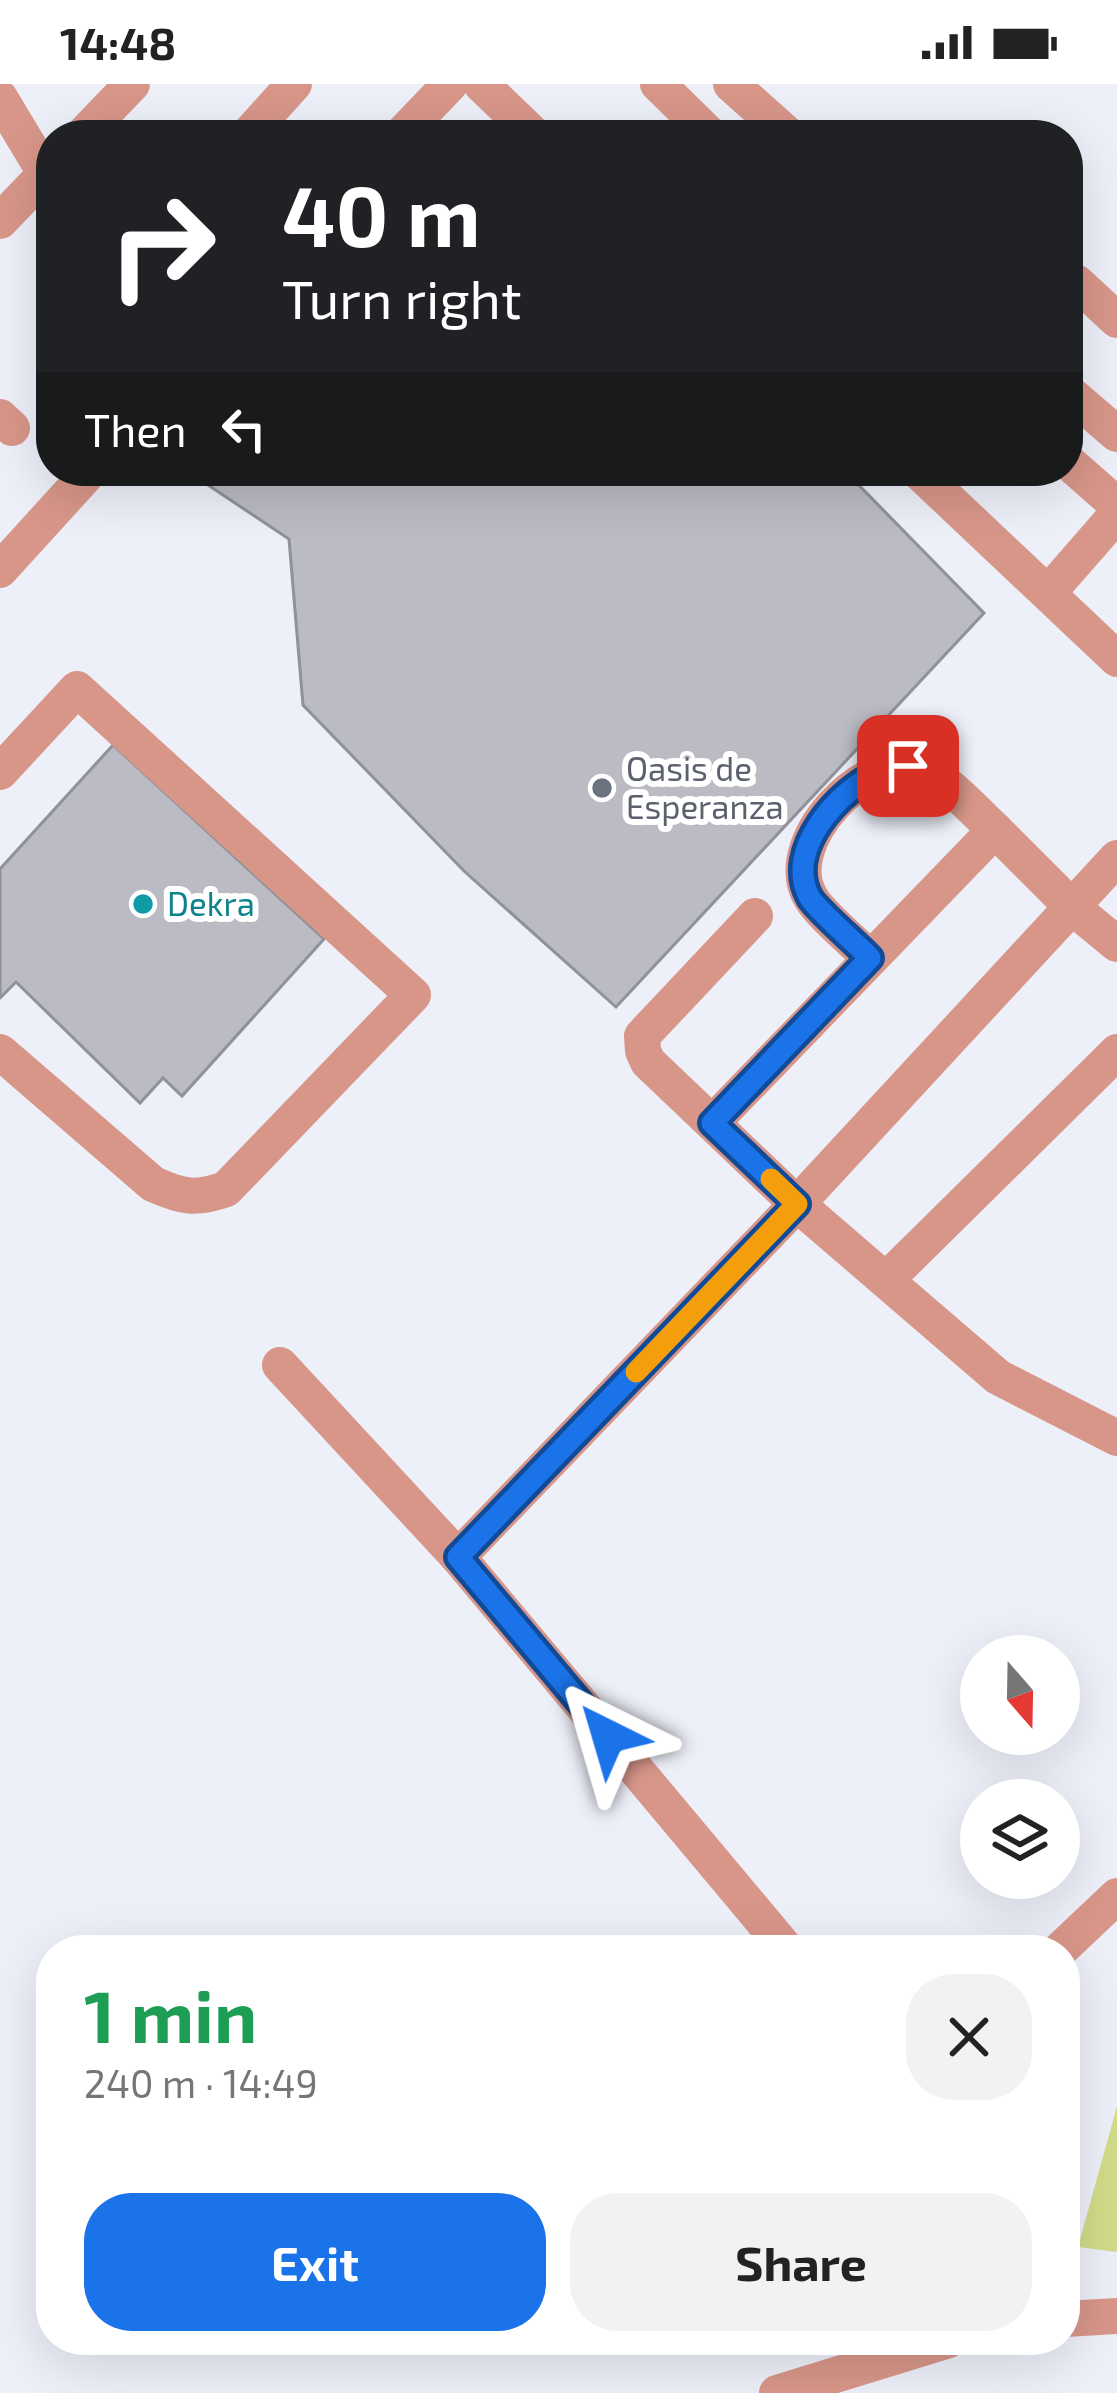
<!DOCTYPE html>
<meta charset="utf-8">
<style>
:root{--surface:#fff;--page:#f2f2f2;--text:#222;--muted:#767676;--accent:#1a73e8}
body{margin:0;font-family:"Exo 2",sans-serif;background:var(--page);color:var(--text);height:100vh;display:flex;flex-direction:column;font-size:45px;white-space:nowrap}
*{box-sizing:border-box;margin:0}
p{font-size:39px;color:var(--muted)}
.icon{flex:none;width:66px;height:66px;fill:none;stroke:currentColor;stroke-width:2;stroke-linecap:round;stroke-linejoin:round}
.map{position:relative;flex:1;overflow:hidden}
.sheet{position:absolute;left:36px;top:1851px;width:1044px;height:420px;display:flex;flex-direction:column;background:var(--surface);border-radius:48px;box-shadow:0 12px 48px #0002}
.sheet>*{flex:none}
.banner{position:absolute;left:36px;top:36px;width:1047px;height:366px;border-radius:48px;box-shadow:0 12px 48px #0002;background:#202124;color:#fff;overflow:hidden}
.needle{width:78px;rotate:160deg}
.buttons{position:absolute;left:960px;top:1551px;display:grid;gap:24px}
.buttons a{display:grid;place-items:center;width:120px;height:120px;border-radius:50%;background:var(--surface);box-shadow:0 12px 48px #0002;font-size:60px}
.pin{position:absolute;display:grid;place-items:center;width:102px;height:102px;color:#fff;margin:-51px;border-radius:24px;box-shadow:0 6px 18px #0006}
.me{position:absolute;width:132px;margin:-66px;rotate:320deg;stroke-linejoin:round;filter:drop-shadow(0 0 9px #0008)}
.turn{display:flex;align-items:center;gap:42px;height:252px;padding:0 48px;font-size:54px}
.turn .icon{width:156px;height:156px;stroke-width:2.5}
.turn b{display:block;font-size:84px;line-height:102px}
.then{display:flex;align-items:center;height:114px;padding:0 48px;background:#0003;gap:24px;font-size:45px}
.round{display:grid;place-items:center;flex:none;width:126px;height:126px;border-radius:48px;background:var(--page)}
.headline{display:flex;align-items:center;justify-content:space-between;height:204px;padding:0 48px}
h1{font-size:72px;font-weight:700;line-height:90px;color:#1e9e55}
.cta{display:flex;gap:24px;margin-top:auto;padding:24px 48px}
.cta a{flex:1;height:138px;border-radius:48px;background:var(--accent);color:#fff;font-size:48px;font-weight:700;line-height:138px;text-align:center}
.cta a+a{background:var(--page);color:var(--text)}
.status{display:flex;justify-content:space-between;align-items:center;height:84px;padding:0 60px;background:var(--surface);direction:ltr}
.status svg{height:33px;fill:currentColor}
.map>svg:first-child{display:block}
</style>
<div class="status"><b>14:48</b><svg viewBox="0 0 49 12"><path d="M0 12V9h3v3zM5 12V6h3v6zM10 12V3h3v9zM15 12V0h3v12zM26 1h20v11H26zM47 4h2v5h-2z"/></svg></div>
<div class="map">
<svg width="1117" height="2309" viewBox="0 0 1117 2309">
<rect width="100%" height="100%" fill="#edf0f9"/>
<polygon fill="#d1db88" points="1117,2022 1117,2168 1078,2163"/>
<g fill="#babbc3" stroke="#909199" stroke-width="3">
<polygon points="187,387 845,387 984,529 616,923 464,787 303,621 289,455"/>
<polygon points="113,661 324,855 182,1012 163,994 140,1019 16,898 0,914 0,785"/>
</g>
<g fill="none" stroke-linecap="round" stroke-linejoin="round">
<g stroke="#d89689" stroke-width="36">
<polyline points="481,0 534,51"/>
<polyline points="658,0 710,51"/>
<polyline points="731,0 788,51"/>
<polyline points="0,14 51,99"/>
<polyline points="83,51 132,0"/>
<polyline points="248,51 294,0"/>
<polyline points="401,51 450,0"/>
<polyline points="0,137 51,84"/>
<polyline points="1077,199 1117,236"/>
<polyline points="1068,308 1117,350"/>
<polyline points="0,333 12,344"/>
<polyline points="1068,378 1117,421"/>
<polyline points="918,387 1117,575"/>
<polyline points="0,486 90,387"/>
<polyline points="1049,508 1117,430"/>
<path d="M0 688 77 605 413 911 226 1105C196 1116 182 1113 153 1100L0 968"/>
<polyline points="1117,774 797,1120 998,1293 1117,1354"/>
<path d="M870 874C856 860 820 830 811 814 777 759 867 665 924 685 942 692 979 731 995 746"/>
<polyline points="712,1039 648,978 643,967 642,952 755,832"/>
<polyline points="887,1195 1117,968"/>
<polyline points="280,1281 458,1473 797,1120 712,1039 995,746 1072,823 1117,860"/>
<polyline points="458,1473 787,1866"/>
<polyline points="1060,1866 1117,1812"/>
<polyline points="1065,2235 1117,2232"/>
<polyline points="777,2309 949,2256"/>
</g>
</g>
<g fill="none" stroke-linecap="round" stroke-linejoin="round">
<g stroke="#114b97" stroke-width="30">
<path id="route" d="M608 1652 458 1473 797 1120 712 1039 870 874C857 860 819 828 810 814 783 767 839 705 880 688 889 684 899 684 908 682"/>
</g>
<use href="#route" stroke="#1a73e8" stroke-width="21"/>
<polyline stroke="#f59e0b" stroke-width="21" points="636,1288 797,1120 771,1095"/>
</g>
<circle fill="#6b7280" stroke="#fff" stroke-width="4.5" cx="602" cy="704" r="12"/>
<circle fill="#0f9aa8" stroke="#fff" stroke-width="4.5" cx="143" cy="820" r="12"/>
<g text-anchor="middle" stroke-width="12" stroke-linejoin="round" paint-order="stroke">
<g font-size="33" fill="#5b616d" stroke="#fff" text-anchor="start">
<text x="626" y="697">Oasis de<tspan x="626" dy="38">Esperanza</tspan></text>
</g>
<g font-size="33" fill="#0d838f" stroke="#fff" text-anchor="start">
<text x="167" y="832">Dekra</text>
</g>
</g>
</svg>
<div class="buttons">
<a><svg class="needle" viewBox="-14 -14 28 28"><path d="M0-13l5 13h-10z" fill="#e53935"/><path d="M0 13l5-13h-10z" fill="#767676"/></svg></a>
<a><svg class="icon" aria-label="layers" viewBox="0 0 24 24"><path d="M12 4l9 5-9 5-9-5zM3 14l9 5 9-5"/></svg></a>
</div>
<div class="pin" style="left:908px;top:682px;background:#d93025"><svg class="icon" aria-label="arrive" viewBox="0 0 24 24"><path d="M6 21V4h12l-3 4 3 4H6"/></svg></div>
<svg class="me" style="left:608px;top:1652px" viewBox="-20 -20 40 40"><path d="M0-17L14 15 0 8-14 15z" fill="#1a73e8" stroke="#fff" stroke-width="4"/></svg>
<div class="banner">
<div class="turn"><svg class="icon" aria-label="right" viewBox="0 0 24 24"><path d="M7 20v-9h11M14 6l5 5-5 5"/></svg><div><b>40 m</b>Turn right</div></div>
<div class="then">Then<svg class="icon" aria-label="left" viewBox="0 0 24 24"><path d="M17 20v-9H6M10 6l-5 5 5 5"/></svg></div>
</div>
<section class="sheet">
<div class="headline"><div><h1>1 min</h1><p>240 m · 14:49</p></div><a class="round"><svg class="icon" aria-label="close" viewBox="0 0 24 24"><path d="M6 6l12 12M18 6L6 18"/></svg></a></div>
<div class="cta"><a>Exit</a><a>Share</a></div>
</section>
</div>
